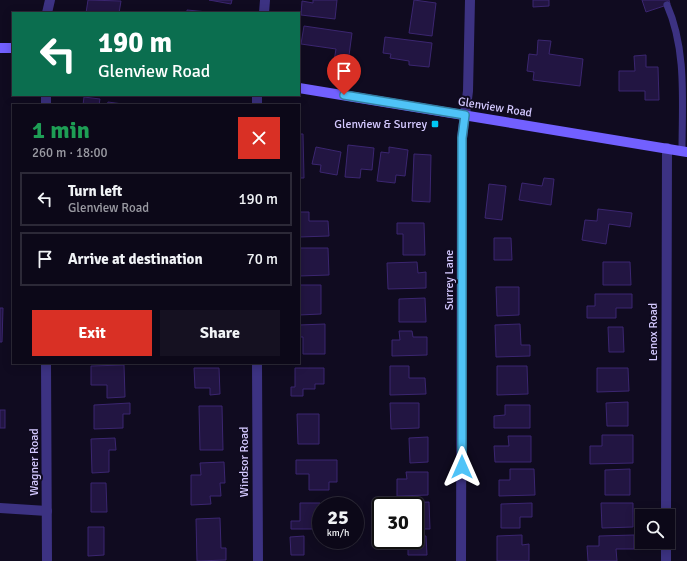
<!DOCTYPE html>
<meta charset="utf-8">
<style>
:root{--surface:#0c0818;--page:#151121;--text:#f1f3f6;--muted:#9a9aa2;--line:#2c2937;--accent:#d93025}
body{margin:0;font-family:Signika,sans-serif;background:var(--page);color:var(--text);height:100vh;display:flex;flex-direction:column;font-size:15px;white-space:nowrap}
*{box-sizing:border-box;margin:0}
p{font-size:13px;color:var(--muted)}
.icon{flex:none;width:22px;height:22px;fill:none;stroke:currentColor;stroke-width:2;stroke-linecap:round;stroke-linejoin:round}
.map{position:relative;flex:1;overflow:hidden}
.sheet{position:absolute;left:12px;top:104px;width:288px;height:260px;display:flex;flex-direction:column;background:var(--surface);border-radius:0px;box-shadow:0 2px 10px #0003,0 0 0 1px var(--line)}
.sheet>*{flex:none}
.guide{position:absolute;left:12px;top:12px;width:288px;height:84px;border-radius:0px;box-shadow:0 2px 10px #0003,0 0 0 1px var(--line);background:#0b6e4f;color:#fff;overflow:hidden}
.tools{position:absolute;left:635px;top:509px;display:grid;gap:8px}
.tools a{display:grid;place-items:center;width:40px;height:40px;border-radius:0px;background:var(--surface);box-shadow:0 2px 10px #0003,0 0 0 1px var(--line);font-size:20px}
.speed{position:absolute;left:312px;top:497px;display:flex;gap:8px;font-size:20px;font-weight:700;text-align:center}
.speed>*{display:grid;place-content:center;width:52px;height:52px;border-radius:50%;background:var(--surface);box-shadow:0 2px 10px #0003,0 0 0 1px var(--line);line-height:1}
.speed small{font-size:10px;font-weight:400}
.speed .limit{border:2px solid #111;border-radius:6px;background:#fff;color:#111}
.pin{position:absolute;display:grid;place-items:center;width:34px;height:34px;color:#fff;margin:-41px -17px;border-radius:50% 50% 50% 0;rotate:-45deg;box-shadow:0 0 4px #0007}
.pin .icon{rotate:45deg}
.me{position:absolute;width:44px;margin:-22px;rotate:0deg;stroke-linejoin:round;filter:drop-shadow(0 0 3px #0008)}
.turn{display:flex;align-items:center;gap:14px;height:84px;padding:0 20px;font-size:18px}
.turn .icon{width:52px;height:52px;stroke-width:2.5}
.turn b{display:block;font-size:28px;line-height:34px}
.round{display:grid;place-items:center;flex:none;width:42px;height:42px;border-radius:0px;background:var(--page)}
.summary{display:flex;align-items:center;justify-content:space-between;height:68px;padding:0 20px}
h1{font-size:24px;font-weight:800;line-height:30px;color:#1e9e55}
.primary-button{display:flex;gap:8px;margin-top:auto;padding:8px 20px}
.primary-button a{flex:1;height:46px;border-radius:0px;background:var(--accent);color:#fff;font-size:16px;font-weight:800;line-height:46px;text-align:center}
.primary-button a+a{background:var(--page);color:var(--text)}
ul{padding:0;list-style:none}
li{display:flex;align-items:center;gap:12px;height:54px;margin:0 8px 6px;padding:0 12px;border:2px solid var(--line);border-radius:0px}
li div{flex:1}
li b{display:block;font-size:15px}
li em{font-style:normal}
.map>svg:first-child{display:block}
</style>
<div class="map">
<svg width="687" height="561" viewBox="0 0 687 561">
<rect width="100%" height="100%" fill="#100b20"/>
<g fill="#221542" stroke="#3b2670">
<polygon points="88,0 121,1 119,13 86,13"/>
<polygon points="209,0 232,0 231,4"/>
<polygon points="313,0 337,0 335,19 301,15 302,1 313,3"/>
<polygon points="414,0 436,3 432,36 409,33"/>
<polygon points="533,0 549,0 549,6 533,7"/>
<polygon points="642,0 669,0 670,4 646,12"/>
<polygon points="187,10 218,13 187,13"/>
<polygon points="304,26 352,33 348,63 334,61 336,49 301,44"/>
<polygon points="385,37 432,43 429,67 409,65 409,61 390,58 391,54 383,53"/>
<polygon points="538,40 551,41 549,54 583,59 580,86 533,80 534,72 527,71 529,54 537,55"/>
<polygon points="646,55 646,67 658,67 659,100 645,100 645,91 619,91 619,71 635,71 634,56"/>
<polygon points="84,97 100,99 99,105 83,105"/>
<polygon points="108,102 130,105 107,105"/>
<polygon points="299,134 303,134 304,178 299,178"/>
<polygon points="348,145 374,148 372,170 361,169 360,178 345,177"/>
<polygon points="316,147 341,152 337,175 320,172 321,165 312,164"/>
<polygon points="389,147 408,150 405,176 396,175 395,183 377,181 381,152 389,153"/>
<polygon points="414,154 431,155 430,202 412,201"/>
<polygon points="544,178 554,179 551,205 519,200 522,183 542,186"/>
<polygon points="489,184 506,186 502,220 485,218"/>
<polygon points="598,209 632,213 630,227 609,224 606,244 582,240 585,220 597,221"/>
<polygon points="299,212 309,212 309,221 328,221 329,236 299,237"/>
<polygon points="397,223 424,223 425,255 403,255 403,234 397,234"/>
<polygon points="494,238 511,238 512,260 494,260"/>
<polygon points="299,248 328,248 329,275 299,276"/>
<polygon points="417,262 418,273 426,272 426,288 388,289 387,263"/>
<polygon points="603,262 630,262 631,285 603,285"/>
<polygon points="299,285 321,285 321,314 299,315"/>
<polygon points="496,287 519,287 519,315 497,316"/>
<polygon points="595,294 632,294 632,308 616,308 616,318 587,318 587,306 595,306"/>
<polygon points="425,298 426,322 399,322 399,299"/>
<polygon points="0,308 3,308 2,342 0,342"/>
<polygon points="325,324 325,354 303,354 303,337 299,337 299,325"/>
<polygon points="520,324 521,345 530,345 530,356 496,357 495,325"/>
<polygon points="608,327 623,327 624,352 609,352"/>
<polygon points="399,331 412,331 413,337 427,337 427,355 392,356 392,340 400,340"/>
<polygon points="124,365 125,397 107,398 107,385 91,385 91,366"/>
<polygon points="390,366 409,366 409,378 425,378 426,394 390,395"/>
<polygon points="497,366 527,366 528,394 497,395"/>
<polygon points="194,368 219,368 220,394 210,395 210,388 195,388"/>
<polygon points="295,368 324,368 324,384 315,384 315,389 303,389 303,396 291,396 291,387 295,387"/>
<polygon points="597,368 628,368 629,391 597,392"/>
<polygon points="628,402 628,426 607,426 606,403"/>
<polygon points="130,403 130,414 123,414 123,428 94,429 94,405"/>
<polygon points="390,403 419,403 419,428 391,429"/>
<polygon points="505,405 530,405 530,428 494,428 494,416 505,415"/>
<polygon points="199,406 222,406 223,450 200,450"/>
<rect x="0" y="410" width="5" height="18"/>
<polygon points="297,414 319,414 319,444 298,444"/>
<polygon points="602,435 633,435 633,463 590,464 590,446 602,446"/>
<polygon points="508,436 531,436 531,462 495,462 494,446 509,446"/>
<polygon points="428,437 428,462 410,463 409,438"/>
<polygon points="115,438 116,450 109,450 109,472 92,473 91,439"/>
<polygon points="296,460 337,460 337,482 329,482 329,490 309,490 309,474 296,474"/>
<polygon points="224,462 225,483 220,483 221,496 210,496 211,504 191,505 191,475 201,475 200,463"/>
<polygon points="510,469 534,469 535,495 499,496 499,480 510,480"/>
<polygon points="630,469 630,495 605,495 605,470"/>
<polygon points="406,472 428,472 428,495 397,496 397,479 407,479"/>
<polygon points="91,483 106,483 107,512 91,512"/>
<polygon points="429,502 430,529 415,529 415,506 405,506 405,503"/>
<polygon points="300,503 320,503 321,529 291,529 291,521 300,521"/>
<polygon points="532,503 532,517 520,517 520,528 501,528 501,504"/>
<polygon points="601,503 633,503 633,527 602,528"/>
<polygon points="220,518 221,548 226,548 226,560 197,561 196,519"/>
<polygon points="88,527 104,527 104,555 88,556"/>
<polygon points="522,535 522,545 529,544 529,561 497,561 497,536"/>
<polygon points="634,535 634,549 616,549 617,561 588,561 587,546 599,546 599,536"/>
<polygon points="304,536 304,555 291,555 290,537"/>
<polygon points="415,536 426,536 427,555 408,555 408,540 415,540"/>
</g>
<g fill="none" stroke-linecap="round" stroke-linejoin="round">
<path stroke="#3c3282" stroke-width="7" d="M667 5C687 50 682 103 682 151"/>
<g stroke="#3c3282" stroke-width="10">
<polyline points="47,13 50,0"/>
<polyline points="264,13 265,0"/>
<polyline points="257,105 257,95"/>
<polyline points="257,363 258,561"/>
<polyline points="0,508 47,511"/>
<polyline points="666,516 667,148"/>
<polyline points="461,561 462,138 468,91 470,0"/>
<polyline points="666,561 666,542"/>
</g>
<g stroke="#3c3282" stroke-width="10">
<polyline points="46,95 46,105"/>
<polyline points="46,363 47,561"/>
</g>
<g stroke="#7260ff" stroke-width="10">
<polyline points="0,48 13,48"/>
<polyline points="299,88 687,152"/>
</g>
</g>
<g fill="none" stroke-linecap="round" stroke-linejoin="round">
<g stroke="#337fa1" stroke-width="10">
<polyline id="route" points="344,95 465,115 462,138 462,467"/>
</g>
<use href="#route" stroke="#4fc3f7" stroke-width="7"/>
</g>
<rect fill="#00c7f4" stroke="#100b20" stroke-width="1.5" x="431" y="120" width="8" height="8" rx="2"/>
<g text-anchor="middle" stroke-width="4" stroke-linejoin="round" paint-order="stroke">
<g font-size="12" fill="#d4c9ff" stroke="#100b20">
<text transform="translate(495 107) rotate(9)" y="4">Glenview Road</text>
<text transform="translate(449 280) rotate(-90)" y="4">Surrey Lane</text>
<text transform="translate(653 332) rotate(-90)" y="4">Lenox Road</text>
<text transform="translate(34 462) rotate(-90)" y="4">Wagner Road</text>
<text transform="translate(244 462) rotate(-90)" y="4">Windsor Road</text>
</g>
<g font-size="12" fill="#d4c9ff" stroke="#100b20" text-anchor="end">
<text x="427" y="128">Glenview &amp; Surrey</text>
</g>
</g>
</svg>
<div class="tools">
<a><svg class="icon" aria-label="search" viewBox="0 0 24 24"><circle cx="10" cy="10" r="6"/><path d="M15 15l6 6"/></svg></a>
</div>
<div class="speed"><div>25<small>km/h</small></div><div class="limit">30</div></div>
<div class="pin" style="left:344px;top:95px;background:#d93025"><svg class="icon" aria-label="arrive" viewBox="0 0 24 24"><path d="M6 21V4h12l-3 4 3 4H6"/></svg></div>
<svg class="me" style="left:462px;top:467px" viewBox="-20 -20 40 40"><path d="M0-17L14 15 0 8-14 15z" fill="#4fc3f7" stroke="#fff" stroke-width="4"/></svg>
<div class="guide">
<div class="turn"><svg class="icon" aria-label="left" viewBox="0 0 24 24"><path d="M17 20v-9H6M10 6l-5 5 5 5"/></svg><div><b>190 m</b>Glenview Road</div></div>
</div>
<section class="sheet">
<div class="summary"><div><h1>1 min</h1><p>260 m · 18:00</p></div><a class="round" style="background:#d93025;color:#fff"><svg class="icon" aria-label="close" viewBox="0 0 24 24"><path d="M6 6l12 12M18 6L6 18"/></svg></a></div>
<ul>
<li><svg class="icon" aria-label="left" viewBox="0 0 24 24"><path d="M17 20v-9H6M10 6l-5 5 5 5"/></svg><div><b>Turn left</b><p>Glenview Road</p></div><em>190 m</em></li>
<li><svg class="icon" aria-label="arrive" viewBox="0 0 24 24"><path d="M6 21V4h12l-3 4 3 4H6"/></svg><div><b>Arrive at destination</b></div><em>70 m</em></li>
</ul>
<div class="primary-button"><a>Exit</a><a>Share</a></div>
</section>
</div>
